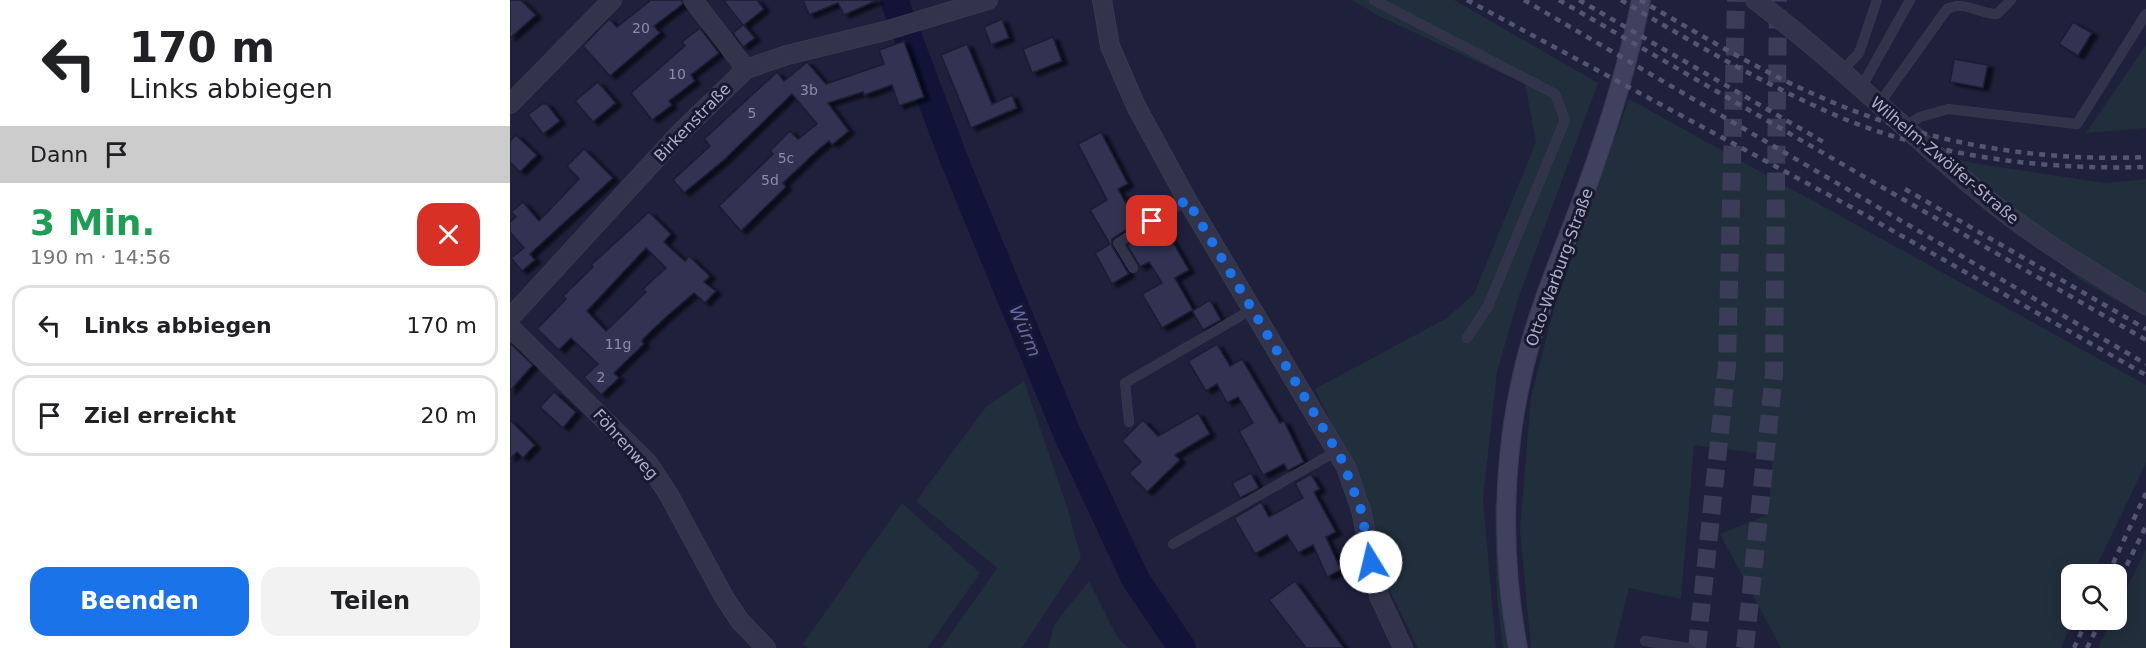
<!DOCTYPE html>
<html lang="de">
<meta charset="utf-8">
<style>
:root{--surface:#fff;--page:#f2f2f2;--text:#202124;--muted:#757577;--line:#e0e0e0;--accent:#1a73e8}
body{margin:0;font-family:"DejaVu Sans",sans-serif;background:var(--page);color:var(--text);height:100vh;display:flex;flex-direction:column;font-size:22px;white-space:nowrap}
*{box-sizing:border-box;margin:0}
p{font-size:20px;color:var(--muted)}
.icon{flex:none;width:33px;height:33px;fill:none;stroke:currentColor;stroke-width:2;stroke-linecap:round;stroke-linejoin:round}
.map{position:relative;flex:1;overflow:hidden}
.sheet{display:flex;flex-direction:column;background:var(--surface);width:510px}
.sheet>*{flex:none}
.top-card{background:#fff;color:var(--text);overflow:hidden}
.buttons{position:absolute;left:1551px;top:564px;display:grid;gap:12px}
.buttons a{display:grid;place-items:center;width:66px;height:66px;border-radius:12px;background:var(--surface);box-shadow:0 3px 15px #0003;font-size:30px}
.pin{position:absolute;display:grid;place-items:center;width:51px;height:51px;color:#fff;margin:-26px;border-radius:12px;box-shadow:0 3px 9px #0006}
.me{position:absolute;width:66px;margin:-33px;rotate:351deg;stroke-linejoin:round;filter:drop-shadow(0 0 4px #0008)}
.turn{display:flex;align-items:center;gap:21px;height:126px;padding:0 30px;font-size:27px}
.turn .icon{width:78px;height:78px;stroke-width:2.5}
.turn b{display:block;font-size:42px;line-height:51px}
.then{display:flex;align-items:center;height:57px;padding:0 30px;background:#0003;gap:12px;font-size:22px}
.round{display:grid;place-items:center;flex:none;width:63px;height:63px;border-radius:18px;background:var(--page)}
.headline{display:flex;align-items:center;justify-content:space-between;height:102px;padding:0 30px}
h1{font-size:36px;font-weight:700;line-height:45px;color:#1e9e55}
.button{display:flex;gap:12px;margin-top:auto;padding:12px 30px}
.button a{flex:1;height:69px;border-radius:18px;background:var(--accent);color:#fff;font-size:24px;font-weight:700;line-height:69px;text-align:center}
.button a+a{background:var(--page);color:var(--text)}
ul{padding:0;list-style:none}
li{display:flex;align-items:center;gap:18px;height:81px;margin:0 12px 9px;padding:0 18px;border:3px solid var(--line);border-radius:18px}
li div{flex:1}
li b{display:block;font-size:22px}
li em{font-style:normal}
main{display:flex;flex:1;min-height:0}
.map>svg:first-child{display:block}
</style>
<main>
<section class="sheet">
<div class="top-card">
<div class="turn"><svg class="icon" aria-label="left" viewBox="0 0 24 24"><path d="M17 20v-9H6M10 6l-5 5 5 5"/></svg><div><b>170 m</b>Links abbiegen</div></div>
<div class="then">Dann<svg class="icon" aria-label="arrive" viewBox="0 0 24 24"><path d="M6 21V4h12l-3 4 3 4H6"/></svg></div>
</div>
<div class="headline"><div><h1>3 Min.</h1><p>190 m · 14:56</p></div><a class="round" style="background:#d93025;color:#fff"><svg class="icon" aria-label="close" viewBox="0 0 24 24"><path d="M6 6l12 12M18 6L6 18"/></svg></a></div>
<ul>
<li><svg class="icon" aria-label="left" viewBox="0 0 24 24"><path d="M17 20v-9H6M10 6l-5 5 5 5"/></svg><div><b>Links abbiegen</b></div><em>170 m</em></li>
<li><svg class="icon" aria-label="arrive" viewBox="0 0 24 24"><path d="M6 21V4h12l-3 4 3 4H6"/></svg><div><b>Ziel erreicht</b></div><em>20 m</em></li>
</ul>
<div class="button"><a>Beenden</a><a>Teilen</a></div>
</section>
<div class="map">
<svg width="1636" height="648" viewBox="0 0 1636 648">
<defs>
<filter id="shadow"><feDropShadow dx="5.5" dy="3" stdDeviation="1.5" flood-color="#0009"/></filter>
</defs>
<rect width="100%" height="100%" fill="#1f203b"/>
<g fill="#212f3c">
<polygon points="842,0 944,0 1088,83 1009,296 987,372 973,499 986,648 908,648 875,581 857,495 805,389 937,318 964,294 1026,142 1015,84 871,17"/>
<polygon points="1636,45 1636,128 1576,133"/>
<polygon points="1119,99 1636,385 1636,463 1583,574 1562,574 1563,620 1551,648 1271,648 1210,534 1258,515 1263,455 1184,445 1171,599 1119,588 1104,648 1021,648 1010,530 1021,397 1046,301"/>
<polygon points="1414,153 1475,165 1595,183 1636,179 1636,317 1572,281"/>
<polygon points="514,381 558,510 571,558 512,648 431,648 487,568 406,501 476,407"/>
<polygon points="392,503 470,573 417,648 298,648 293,644"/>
<polygon points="985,503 989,503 999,648 993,648 987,598"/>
<polygon points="1636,549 1636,648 1588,648 1601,620 1606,620 1607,608"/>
<polygon points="579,581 607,637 618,648 538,648 544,625"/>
</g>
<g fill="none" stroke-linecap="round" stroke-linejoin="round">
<polyline stroke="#111339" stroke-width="28" points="384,0 445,162 557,433 626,580 672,648"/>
</g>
<g fill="#303252" stroke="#1a1b32" stroke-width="1.5" fill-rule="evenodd" filter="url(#shadow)">
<polygon points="0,0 11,0 26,15 0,38"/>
<polygon points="141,0 172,0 173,4 144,26 150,33 100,76 73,46 99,19 107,27"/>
<polygon points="213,0 247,0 254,9 234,25 245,38 233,47 223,33 233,25"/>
<polygon points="293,0 368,0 334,15 328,3 299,15"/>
<polygon points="492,19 499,38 481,45 474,27"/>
<polygon points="1563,22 1582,33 1568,56 1549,44"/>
<polygon points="190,28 209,53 181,75 185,81 159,101 162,105 142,120 121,93 175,46 172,42"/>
<polygon points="543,37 552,61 522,73 513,49"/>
<polygon points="394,41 414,97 389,106 382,85 354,95 353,92 318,103 339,131 322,145 319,141 308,150 273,183 276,187 231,231 209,206 263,154 260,151 280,131 288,139 307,124 282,94 214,160 174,193 163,180 200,146 194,139 267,72 274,81 297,62 316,84 374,64 369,50"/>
<polygon points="457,44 482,104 502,95 507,108 461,128 431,55"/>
<polygon points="1444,59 1478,65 1473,88 1440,82"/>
<polygon points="88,82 106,103 83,122 65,101"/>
<polygon points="32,104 37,104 50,121 33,134 18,115"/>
<polygon points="591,132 618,184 608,189 625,219 642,209 644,212 602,239 602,246 619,274 602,284 585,253 600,244 580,210 597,200 568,144"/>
<polygon points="6,135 27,155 10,172 0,162 0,141"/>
<polygon points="74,149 103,178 20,254 25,260 12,271 1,258 14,248 0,232 0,222 6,217 1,212 13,202 29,221 69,179 57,166"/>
<path d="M139 212 161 234 154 242 175 261 179 256 200 276 194 282 206 291 195 303 184 293 155 318 134 338 132 341 134 344 104 373 109 378 91 395 74 377 88 364 61 338 49 350 27 329 56 299 53 296 83 267 81 265ZM136 248 156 268 133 289 136 292 96 331 77 311Z"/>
<polygon points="652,223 679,270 665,278 683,310 652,328 632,294 652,283 639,262 630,267 617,245"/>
<polygon points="700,300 711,320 693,330 682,311"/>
<polygon points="0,343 23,365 0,391"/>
<polygon points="707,344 720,366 732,359 770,423 774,421 794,462 778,471 774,464 753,475 729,431 743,423 728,397 717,403 707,384 696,391 678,361"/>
<polygon points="44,392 66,412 53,428 30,407"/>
<polygon points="688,413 700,434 665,455 670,460 637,492 619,473 631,462 612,441 633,420 648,436"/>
<polygon points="0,420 25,445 13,458 7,452 0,459"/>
<polygon points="741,473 749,488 730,498 722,483"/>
<polygon points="801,474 810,489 804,492 826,532 816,537 831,570 817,577 803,545 788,553 777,535 745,554 724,518 751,502 759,517 793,498 785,483"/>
<polygon points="785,581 799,600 834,648 796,648 759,600"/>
</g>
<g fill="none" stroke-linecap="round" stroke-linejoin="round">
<g stroke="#3b3c57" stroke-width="18" stroke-dasharray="18 9" stroke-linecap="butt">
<polyline points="1187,648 1217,366 1226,0"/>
<polyline points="1235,648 1264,374 1268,0"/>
</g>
<g stroke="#393a52" stroke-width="10">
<g id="service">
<polyline points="864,0 1045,94 1055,120 978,306 957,338"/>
<polyline points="1332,71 1349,53 1367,0"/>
<polyline points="1351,88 1400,0"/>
<path d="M1369 104 1437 9C1455 0 1468 14 1487 14L1501 0"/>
<polyline points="1396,126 1410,117 1438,109 1567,124 1636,14"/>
<polyline points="623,268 608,243 677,200"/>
<polyline points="619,422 615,383 741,310"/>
<polyline points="663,544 827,451"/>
<polyline points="1135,641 1178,648"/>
</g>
</g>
<g stroke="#393a52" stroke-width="20">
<g id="minor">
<polyline points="183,0 236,69"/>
<polyline points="592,0 600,46 626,106 677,200 836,467 851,510 869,596 893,648"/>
<path d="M1245 0C1322 58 1390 125 1463 187 1516 233 1576 268 1636 305"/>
<polyline points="0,104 102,0"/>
<polyline points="0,318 167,136 236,69 277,55 375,31 478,0"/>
<polyline points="0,327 138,463 159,495 214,597 230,621 256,648"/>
</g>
</g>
<g stroke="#393a52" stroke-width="20">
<path id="secondary" d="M1008 648C991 559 992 460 1013 372 1027 310 1053 252 1075 192 1098 129 1118 66 1131 0"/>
</g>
<use href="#service" stroke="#32344b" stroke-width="9"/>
<use href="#minor" stroke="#32344b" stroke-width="18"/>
<use href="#secondary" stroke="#40405f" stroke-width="18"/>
<g stroke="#545573" stroke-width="4.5" stroke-dasharray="6 6" stroke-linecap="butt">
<polyline points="957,0 1341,207 1636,375"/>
<polyline points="1014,0 1636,364"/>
<polyline points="1049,0 1636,340"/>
<polyline points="1069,0 1317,144"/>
<path d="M1111 0C1183 43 1255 85 1332 118 1427 157 1534 170 1636 167"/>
<path d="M1130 0C1191 35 1251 72 1315 99 1416 143 1526 162 1636 157"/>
<polyline points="1395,189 1636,329"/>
<polyline points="1598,574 1636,493"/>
<polyline points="1606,587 1636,526"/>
<polyline points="1564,648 1577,620"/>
<polyline points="1577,648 1591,620"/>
</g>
</g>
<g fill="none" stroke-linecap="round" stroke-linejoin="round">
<polyline stroke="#1a73e8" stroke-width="10" stroke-dasharray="0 18" points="642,221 677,200 832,460 851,510 861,562"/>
</g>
<g text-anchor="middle" stroke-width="6" stroke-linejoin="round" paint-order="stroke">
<g font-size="14" fill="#8c8ca9">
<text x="131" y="33">20</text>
<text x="167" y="79">10</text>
<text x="299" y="95">3b</text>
<text x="242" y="118">5</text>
<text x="276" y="163">5c</text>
<text x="260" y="185">5d</text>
<text x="108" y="349">11g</text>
<text x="91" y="382">2</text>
</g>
<g font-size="16" fill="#adadc8" stroke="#181930">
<text transform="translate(182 122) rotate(-46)" y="6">Birkenstraße</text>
<text transform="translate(1435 160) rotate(40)" y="6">Wilhelm-Zwölfer-Straße</text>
<text transform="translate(1049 267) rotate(-70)" y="6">Otto-Warburg-Straße</text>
<text transform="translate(116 444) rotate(48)" y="6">Föhrenweg</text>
</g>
<g font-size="18" font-style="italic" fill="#6266ab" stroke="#181930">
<text transform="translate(515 331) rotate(67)" y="6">Würm</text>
</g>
</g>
</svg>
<div class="buttons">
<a><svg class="icon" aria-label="search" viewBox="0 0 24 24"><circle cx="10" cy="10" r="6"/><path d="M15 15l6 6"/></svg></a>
</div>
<div class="pin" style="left:642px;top:221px;background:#d93025"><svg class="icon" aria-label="arrive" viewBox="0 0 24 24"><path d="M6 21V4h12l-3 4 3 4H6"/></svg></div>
<svg class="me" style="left:861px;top:562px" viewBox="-20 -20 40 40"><circle r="19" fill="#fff"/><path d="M0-13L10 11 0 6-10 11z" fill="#1a73e8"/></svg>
</div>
</main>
